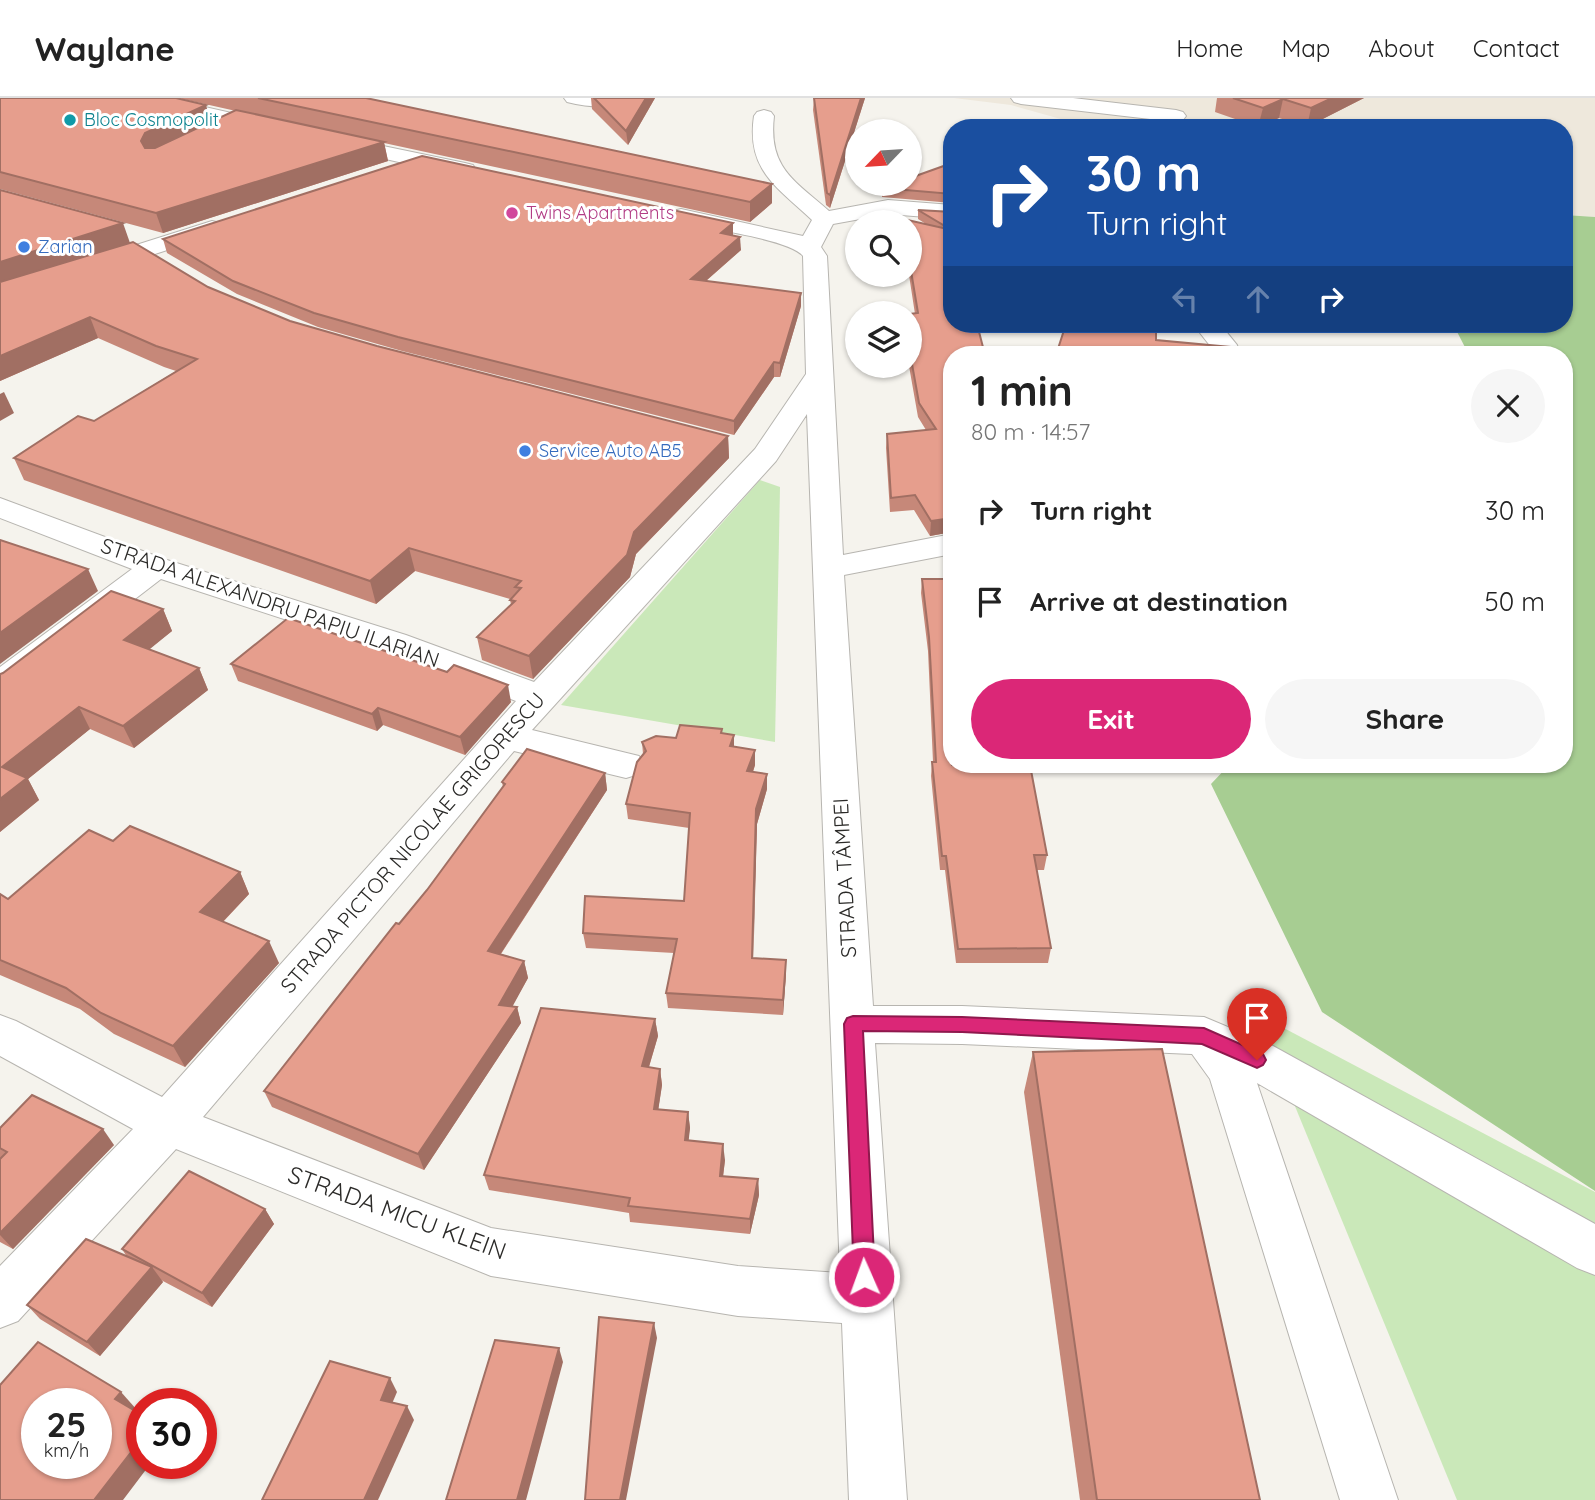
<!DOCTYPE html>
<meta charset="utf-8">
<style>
:root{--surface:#fff;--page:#f6f6f6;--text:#222;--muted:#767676;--line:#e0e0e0;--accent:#db2777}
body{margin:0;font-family:Quicksand,sans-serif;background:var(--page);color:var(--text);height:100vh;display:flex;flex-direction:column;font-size:26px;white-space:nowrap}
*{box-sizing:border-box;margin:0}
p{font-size:23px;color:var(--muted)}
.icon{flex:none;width:38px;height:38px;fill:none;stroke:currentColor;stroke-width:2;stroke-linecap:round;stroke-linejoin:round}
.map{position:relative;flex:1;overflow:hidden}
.drawer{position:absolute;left:943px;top:248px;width:630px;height:427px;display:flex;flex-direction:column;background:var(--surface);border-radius:28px;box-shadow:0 2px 5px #0004}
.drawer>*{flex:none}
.hud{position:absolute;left:943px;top:21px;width:630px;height:214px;border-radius:28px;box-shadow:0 2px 5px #0004;background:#1a4fa0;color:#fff;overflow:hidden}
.needle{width:46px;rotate:245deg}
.buttons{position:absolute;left:845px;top:21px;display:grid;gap:14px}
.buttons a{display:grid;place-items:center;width:77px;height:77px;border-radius:50%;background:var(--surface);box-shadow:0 2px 5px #0004;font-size:35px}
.speed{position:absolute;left:21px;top:1290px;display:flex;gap:14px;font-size:35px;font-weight:700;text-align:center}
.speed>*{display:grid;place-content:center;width:91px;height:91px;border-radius:50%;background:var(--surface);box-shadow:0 2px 5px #0004;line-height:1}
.speed small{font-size:18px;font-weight:400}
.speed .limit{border:10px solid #d22;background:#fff;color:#111}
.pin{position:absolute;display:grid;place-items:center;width:60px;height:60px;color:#fff;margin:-72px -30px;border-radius:50% 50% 50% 0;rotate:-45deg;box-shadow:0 0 7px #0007}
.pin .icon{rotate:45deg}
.me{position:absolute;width:77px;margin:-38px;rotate:358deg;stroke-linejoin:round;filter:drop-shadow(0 0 5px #0008)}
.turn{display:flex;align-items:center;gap:24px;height:147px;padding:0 28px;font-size:32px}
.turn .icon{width:91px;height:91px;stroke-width:2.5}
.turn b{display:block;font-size:49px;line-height:60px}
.lanes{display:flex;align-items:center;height:66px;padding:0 28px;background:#0003;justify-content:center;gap:35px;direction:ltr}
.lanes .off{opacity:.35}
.round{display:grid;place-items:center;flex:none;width:74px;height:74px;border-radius:37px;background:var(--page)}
.head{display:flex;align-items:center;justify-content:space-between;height:119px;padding:0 28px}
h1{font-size:42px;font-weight:700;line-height:52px}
.action{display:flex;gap:14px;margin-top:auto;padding:14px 28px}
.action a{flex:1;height:80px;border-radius:42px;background:var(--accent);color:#fff;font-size:28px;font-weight:700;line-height:80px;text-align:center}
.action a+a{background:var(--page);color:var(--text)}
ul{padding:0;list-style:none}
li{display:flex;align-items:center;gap:21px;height:91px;padding:0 28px}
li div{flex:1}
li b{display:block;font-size:26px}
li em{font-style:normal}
header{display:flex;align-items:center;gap:42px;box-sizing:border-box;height:98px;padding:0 35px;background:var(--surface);border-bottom:2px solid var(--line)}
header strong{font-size:33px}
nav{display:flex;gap:38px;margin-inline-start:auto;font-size:24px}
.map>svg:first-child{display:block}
</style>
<header>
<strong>Waylane</strong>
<nav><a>Home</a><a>Map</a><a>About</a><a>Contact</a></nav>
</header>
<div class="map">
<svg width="1595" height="1402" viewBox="0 0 1595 1402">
<rect width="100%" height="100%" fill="#f5f3ed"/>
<polygon fill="#eee8dc" points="954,0 1595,0 1595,119 1565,117 1564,30 1093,30 1011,7"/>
<g fill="#cae8b9">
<polygon points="760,382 780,389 775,644 561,607"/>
<polygon points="1257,916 1595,1094 1595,1402 1457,1402"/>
</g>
<polygon fill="#a7cd92" points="1565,117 1595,119 1595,1093 1322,914 1211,686 1229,667 1564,667 1564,257 1469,257 1453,226 1564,226"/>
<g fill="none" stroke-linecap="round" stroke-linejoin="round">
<g stroke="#b7b5b0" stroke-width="2">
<g id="minor">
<polygon points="128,0 165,0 280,26 283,30 280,34 273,36 131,4"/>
<path d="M564 0H642L639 4C616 10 590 10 567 4Z"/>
<polygon points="1011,0 1073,0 1176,12 1183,14 1186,18 1183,22 1176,24 1021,6 1014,4"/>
<path d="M764 12 771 14 774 18C768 70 794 82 829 113L888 102 952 107V121L888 116 833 126 821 149 827 158 843 457 952 436V456L844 477 873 908H962L1204 919 1273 948 1595 1126V1177L1577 1170 1257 985 1398 1402H1340L1210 981 1192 956 962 946 875 945 907 1402H849L842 1225 738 1218 491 1178 176 1051 18 1223 0 1230V1168L133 1031 0 958V917L16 923 162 999 516 603 382 553 161 481 13 595 0 599V569L132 471 0 420V400L167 462 406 537 534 584 755 351 806 276 803 158C790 141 698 129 673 123L670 118 673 113 681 111 803 138 812 122C777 89 746 72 754 18L757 14ZM807 316 840 1175 738 1168 491 1130 203 1019 514 653 626 680 639 676 645 667 639 658 532 632 776 363Z"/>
<polygon points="335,38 465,65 473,67 476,72 473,77 465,79 328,48 325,44 328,40"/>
<polygon points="212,123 220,125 224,130 220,135 0,206 0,190"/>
<polygon points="1193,226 1220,226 1237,247 1240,257 1214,257 1211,249"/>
</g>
</g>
<use href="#minor" fill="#fff" fill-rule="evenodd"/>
</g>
<g fill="#c68879">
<polygon points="0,0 211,24 236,13 178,0 366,0 772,105 750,124 384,45 388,63 163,135 0,91"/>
<polygon points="591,0 655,0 628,47 592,11"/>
<polygon points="814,0 865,0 830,110 826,107 813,12"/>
<polygon points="1217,0 1364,0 1307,29 1279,20 1258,29 1215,14"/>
<polygon points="952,65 952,105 882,99 882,90"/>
<polygon points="0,92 130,145 208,189 290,223 377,248 728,338 729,360 636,456 630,479 533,581 482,562 477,539 511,507 510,501 415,473 376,506 24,382 14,360 94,323 176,273 164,269 98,240 0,283"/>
<polygon points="918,112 952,114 952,434 930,438 914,412 890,414 886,350 887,336 926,332 918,319 909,268 910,268 910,216 915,216 909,177 910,177 910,124 903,124 903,121 926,126 918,121"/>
<polygon points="733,125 733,137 741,152 706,183 801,195 801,208 780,279 774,279 734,337 402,253 318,229 237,196 167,155 163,141"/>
<polygon points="952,444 952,473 944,460 945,446"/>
<polygon points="922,481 1047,757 1044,772 1037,772 1051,850 1048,865 956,865 945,772 940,772 931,678 932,664 933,664 928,553 921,495"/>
<polygon points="163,511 172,533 149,551 199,570 208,592 134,650 90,631 28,681 39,702 0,734 0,576"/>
<polygon points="231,566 447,574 511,604 465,657 383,627 377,633 238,583"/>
<polygon points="722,636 734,649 755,652 755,667 753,674 767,691 757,726 753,860 786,862 786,876 783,917 668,910 666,895 674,855 586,850 583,835 684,803 689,730 628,721 626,706 643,656 642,644"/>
<polygon points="605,675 607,692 501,856 524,863 528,880 512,908 517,909 521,925 424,1072 272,1009 264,993 427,792 503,689 502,684"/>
<polygon points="113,743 240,774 249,796 223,824 279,865 185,969 114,936 80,911 0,877 0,796 8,801"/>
<polygon points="655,921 658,938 649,969 660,971 662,987 658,1012 688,1014 690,1030 688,1042 725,1062 723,1079 758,1081 759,1097 750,1136 630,1124 629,1115 489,1092 484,1077"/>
<polygon points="1033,954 1260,1402 1080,1402 1024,994"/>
<polygon points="0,1030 114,1047 13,1151 0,1144"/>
<polygon points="265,1111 274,1126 212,1209 161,1182 163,1184 100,1258 40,1221 27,1207 127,1159 122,1151"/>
</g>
<g fill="#a16f63">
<polygon points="646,0 655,0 628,47 626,33"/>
<polygon points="861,0 865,0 830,110 830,97"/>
<polygon points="1332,0 1364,0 1307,29 1311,10"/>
<polygon points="1283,1 1279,20 1258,29 1263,10"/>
<polygon points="206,7 211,25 147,62 141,43 145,35"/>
<polygon points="384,44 388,63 163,135 156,115"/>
<polygon points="772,86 772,105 750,124 750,104"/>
<polygon points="123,125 130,145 0,187 0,164"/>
<polygon points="733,125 733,138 721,135"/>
<polygon points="740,139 741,152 692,195 691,181"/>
<polygon points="801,195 801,208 780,279 780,265"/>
<polygon points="90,219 98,240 0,283 0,258"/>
<polygon points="774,264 774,279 734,337 734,323"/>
<polygon points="4,294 14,315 0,323 0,296"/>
<polygon points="728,338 729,360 636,456 630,479 533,581 529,558 634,434"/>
<polygon points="952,420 952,434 930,438 931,423"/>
<polygon points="409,450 415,473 376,506 370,483"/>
<polygon points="88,471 98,493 0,566 0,535"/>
<polygon points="163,511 172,533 134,564 124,542"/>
<polygon points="199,570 208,592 134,650 123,628"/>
<polygon points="508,587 511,604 465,657 460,639"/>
<polygon points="79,609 90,631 28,681 39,702 0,734 0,701 2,669"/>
<polygon points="378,610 383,627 377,633 372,616"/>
<polygon points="734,637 734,652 730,648"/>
<polygon points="755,652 755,667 748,688 747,673"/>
<polygon points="605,675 607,692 492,869 488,853"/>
<polygon points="767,676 767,691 757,726 753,875 756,711"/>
<polygon points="240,774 249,796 211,836 200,814"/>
<polygon points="269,843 279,865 185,969 173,948"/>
<polygon points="786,862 786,876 783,917 783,902"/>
<polygon points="524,863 528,880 504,924 499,907"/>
<polygon points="517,909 521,925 424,1072 418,1056"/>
<polygon points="655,921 658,938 644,985 642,968"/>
<polygon points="660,971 662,987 656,1027 654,1011"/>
<polygon points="688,1014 690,1030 687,1058 685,1042"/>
<polygon points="103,1031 114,1047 13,1151 0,1137 0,1135"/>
<polygon points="723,1046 725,1062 721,1094 720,1078"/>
<polygon points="758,1081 759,1097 750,1136 750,1121"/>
<polygon points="265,1111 274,1126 212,1209 202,1195"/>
<polygon points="152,1169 163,1184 100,1258 87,1244"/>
<polygon points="654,1225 657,1240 626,1402 620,1402"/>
<polygon points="559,1250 563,1264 526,1402 517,1402"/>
<polygon points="390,1280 397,1294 388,1315 381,1302"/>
<polygon points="121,1294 137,1312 131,1319 115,1301"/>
<polygon points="407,1308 414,1322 378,1402 364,1402"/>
<polygon points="142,1340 142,1365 151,1365 123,1402 94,1402"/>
</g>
<g fill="#e69e8d" stroke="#a16f63" stroke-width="2" fill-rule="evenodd">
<polygon points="0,0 176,0 206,7 145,35 141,43 145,50 155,50 236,12 384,44 156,115 0,74"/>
<polygon points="258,0 366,0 772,86 750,104"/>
<polygon points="594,0 646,0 626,33"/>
<polygon points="814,0 861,0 830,97 827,95"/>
<polygon points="1233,0 1332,0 1311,10 1283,1 1263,10"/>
<polygon points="422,58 733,125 721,135 740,139 691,181 801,195 780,265 774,264 734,323 398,239 314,215 233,183 163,141"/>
<polygon points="952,65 952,96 882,90 894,86 910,86 910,80"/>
<polygon points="0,92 123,125 0,164"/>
<polygon points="918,112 952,114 952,132 950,131"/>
<polygon points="903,121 952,132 952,226 977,226 985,257 952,257 952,420 931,423 915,397 891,400 887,336 936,331 919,305 910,255 910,216 918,215 910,167 910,124 903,124"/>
<polygon points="133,144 208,189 290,223 377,248 728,338 634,434 627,457 529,558 477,539 515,503 510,502 521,490 515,489 521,483 409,450 370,483 14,360 78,318 94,323 197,261 156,248 90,219 0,258 0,184"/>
<polygon points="1066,226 1156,226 1156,242 1230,249 1229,257 1056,257"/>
<polygon points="0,442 88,471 0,535"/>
<polygon points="952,444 952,456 945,446"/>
<polygon points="922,481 952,481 952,667 1030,667 1047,757 1034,757 1051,850 958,851 946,758 942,758 932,664 936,664 929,539"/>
<polygon points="111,493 163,511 124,542 199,570 123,628 79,609 2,669 27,680 0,701 0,576 3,575"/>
<polygon points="288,520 447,574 454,567 508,587 460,639 378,610 372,616 231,566"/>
<polygon points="680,627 722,631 721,635 734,637 730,648 755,652 747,673 767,676 756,711 752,860 786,862 783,902 666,895 677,841 583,835 585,798 684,803 690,715 626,706 637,664 646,653 642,644 656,638 676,640"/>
<polygon points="527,651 605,675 488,853 524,863 499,907 517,909 418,1056 264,993 396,825 399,826 427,792 505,686 502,684"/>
<polygon points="130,728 240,774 200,814 269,843 173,948 101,915 66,890 0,862 0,796 8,801 89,732 113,743"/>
<polygon points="541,910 655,921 642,968 660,971 654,1011 688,1014 685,1042 723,1046 720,1078 758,1081 750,1121 628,1108 630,1100 484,1077"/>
<polygon points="1162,951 1260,1402 1097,1402 1033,954"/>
<polygon points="32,997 103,1031 0,1135 0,1061 7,1054 0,1050 0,1030"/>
<polygon points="189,1073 265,1111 202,1195 122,1151"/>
<polygon points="86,1141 152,1169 87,1244 27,1207"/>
<polygon points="599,1219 654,1225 620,1402 585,1402"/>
<polygon points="495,1242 559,1250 517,1402 446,1402"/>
<path d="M38 1244 121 1294 115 1301 142 1317V1340L94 1402H0V1287ZM37 1306H96V1365H37Z"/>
<polygon points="330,1263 390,1280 381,1302 407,1308 364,1402 262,1402"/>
</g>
<polygon fill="#db2777" stroke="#8e194d" stroke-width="2" points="853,918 962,919 1204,930 1263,956 1266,962 1263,967 1257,970 1202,946 962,934 863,933 875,1179 872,1186 864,1189 857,1186 854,1179 844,926 847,920"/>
<circle fill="#0f9aa8" stroke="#fff" stroke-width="2.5" cx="70" cy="22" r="7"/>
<circle fill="#d1479c" stroke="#fff" stroke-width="2.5" cx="512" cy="115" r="7"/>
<g fill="#3f7fe0" stroke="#fff" stroke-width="2.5">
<circle cx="24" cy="149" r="7"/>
<circle cx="525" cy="353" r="7"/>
</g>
<g text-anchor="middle" stroke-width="6" stroke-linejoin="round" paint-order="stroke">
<g font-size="18" fill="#0d838f" stroke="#fff" text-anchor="start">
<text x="84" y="28">Bloc Cosmopolit</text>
</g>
<g font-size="18" fill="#b23c85" stroke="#fff" text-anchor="start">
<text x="526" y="121">Twins Apartments</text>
</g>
<g font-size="18" fill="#366cbe" stroke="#fff" text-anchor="start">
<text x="38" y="155">Zarian</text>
<text x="539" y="359">Service Auto AB5</text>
</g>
<g font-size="21" fill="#2b2a28" stroke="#fff">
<text transform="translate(270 505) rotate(19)" y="7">STRADA ALEXANDRU PAPIU ILARIAN</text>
<text transform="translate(413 745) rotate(-49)" y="7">STRADA PICTOR NICOLAE GRIGORESCU</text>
<text transform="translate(845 780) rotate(-93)" y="7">STRADA TÂMPEI</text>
</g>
<g font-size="24" fill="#2b2a28" stroke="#fff">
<text transform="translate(397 1115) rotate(20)" y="8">STRADA MICU KLEIN</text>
</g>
</g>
</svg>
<div class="buttons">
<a><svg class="needle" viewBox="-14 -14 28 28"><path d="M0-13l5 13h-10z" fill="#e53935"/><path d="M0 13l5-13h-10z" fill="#767676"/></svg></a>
<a><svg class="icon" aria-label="search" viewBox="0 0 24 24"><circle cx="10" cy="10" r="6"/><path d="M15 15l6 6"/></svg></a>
<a><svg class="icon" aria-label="layers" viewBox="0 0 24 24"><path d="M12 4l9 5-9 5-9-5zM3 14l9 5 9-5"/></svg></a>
</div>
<div class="speed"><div>25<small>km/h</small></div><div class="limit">30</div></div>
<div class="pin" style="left:1257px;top:962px;background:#d93025"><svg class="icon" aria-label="arrive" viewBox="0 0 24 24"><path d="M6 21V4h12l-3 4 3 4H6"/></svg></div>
<svg class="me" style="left:864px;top:1179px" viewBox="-20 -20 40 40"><circle r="17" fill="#db2777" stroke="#fff" stroke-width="3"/><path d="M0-11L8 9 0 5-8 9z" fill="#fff"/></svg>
<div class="hud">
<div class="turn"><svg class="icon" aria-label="right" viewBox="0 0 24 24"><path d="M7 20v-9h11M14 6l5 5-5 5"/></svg><div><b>30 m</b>Turn right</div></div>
<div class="lanes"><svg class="icon off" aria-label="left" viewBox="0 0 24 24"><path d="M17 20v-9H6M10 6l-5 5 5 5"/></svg><svg class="icon off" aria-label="ahead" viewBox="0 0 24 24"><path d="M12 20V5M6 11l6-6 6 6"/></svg><svg class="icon" aria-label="right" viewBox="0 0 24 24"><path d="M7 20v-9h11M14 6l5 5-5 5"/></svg></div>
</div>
<section class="drawer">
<div class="head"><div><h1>1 min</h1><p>80 m · 14:57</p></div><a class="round"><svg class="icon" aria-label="close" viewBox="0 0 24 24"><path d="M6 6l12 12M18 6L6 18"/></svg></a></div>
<ul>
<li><svg class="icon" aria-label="right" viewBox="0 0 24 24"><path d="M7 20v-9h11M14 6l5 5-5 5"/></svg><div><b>Turn right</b></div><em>30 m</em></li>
<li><svg class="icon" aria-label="arrive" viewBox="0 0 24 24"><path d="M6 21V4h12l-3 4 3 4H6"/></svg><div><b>Arrive at destination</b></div><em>50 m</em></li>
</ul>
<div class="action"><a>Exit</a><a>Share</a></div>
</section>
</div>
